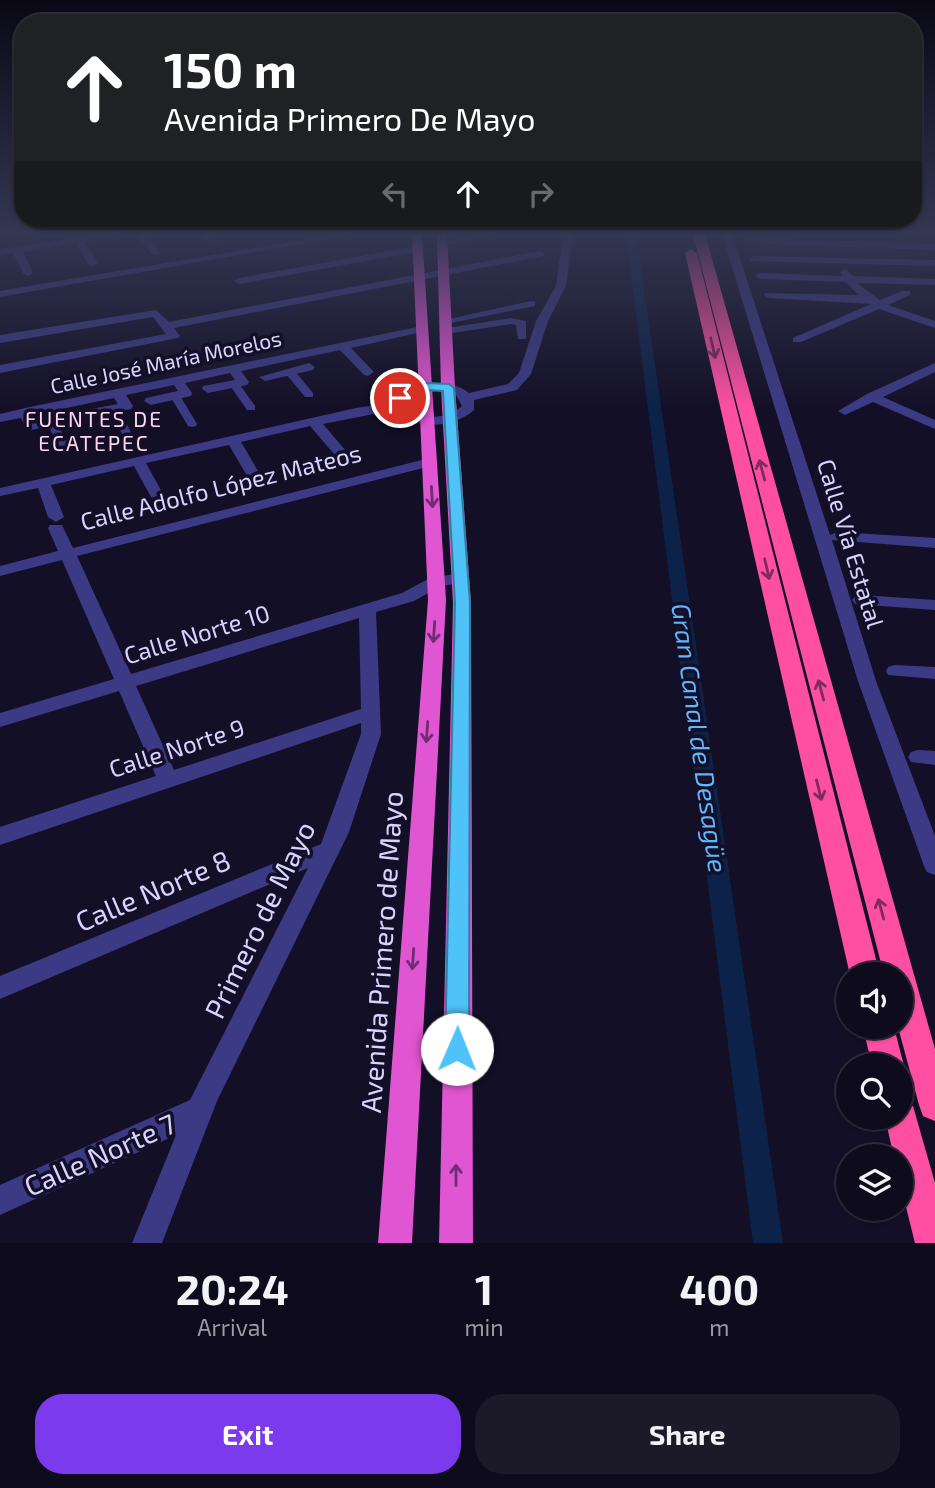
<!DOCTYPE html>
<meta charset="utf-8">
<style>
:root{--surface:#0e0b1c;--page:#1c1929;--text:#f1f3f6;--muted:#9b9ba3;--line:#2e2b3b;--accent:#7c3aed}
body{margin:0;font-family:"Exo 2",sans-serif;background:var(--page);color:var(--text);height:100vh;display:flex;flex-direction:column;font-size:26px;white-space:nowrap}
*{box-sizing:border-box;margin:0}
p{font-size:23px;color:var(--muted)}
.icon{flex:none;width:38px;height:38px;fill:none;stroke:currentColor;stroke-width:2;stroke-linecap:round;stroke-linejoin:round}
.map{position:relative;height:1243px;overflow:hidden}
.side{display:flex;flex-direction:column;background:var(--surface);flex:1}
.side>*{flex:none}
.hud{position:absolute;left:14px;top:14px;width:908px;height:214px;border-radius:28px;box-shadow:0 2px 5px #0004,0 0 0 2px var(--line);background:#202124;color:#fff;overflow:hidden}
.controls{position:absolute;left:836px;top:962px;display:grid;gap:14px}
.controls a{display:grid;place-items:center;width:77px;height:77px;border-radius:50%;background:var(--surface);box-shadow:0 2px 5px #0004,0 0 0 2px var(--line);font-size:35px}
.pin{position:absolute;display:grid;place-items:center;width:60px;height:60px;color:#fff;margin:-30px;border:4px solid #fff;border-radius:50%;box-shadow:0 2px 7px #0007}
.me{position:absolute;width:77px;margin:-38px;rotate:1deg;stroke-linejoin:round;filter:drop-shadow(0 0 5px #0008)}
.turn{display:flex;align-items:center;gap:24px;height:147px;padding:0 35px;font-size:32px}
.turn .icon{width:91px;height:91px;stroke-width:2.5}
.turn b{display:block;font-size:49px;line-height:60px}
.lanes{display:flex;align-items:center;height:66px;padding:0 35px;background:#0003;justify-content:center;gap:35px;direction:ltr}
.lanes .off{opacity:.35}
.eta{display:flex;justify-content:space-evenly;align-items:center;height:119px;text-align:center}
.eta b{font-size:42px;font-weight:700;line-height:49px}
.button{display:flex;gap:14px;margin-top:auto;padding:14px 35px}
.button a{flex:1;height:80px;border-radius:28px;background:var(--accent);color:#fff;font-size:28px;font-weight:700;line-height:80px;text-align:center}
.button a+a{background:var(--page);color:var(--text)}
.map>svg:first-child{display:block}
</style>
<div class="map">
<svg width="935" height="1243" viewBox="0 0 935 1243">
<rect width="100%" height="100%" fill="#130f26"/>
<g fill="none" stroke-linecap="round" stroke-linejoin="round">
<polygon fill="#0c2248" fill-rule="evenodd" points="626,234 636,234 783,1243 753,1243"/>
<g fill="#3d3a85" fill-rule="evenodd">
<polygon points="286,370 294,370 313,393 313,397 305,397 286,374"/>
<polygon points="234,381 238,382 255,406 255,410 247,410 229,384"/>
<polygon points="175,393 179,394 197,424 196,426 192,427 188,426 170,396"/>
<polygon points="114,406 119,409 133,436 132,438 124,438 123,436 109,409"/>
<polygon points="52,418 57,421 71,452 69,454 61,454 59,452 47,421"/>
</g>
<g fill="#3d3a85" fill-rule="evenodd">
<polygon points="102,234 124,234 85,242 98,263 93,266 89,265 76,243 23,252 33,273 28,276 23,273 13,253 0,255 0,249"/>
<polygon points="136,234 146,234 160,252 159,254 151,254"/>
<polygon points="201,234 211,234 219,242 211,244"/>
<polygon points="338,234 358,234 0,297 0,291"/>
<polygon points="481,234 502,234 442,246 437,243"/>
<path d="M563 234H573L566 286 548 321 531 374 517 390 474 400V410C453 429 415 430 394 410L323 424 346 451 339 455 334 454 310 426 241 442 258 471 251 475 246 474 229 445 146 463 163 494 156 498 151 497 134 466 51 485 64 517 56 522 48 517 38 488 0 496V488L356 408 391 403 394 395C415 382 449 377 469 393L508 384 519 373 536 321 556 286ZM437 391 456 395 462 406C446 421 420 420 404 405L405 400 414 394Z"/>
<polygon points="722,234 732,234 830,535 837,532 935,538 935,548 832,540 876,681 935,836 935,875 927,872 924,866 858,681"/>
<polygon points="748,238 935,244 935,250 745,243 743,241"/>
<polygon points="417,246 421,247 421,251 239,284 234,281 239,278"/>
<polygon points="540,251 545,254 544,256 174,328 180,336 178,338 0,373 0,365 166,334 153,317 0,343 0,335 156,310 169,322"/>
<polygon points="754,256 935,260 935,266 750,261 749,259"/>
<polygon points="845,269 853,276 935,279 935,285 857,283 880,300 902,291 910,291 910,295 888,305 935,321 935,328 879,309 801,342 793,342 793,338 871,304 769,298 764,295 765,293 858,295 846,282 760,279 755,276 760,273 842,276 840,272"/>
<polygon points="531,301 535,302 535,306 446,324 440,321"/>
<polygon points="511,318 526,321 526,339 518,339 516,325 511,324 446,334 440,331 446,328"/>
<polygon points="422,326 428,329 426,331 351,348 374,372 368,376 364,375 340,350 241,371 249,382 247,385 208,393 202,389 203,386 235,380 230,373 185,383 192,393 191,396 151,405 144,401 146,398 178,391 174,385 126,395 133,406 131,409 96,416 89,412 91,409 118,404 114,398 33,415 36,421 73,413 80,417 78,420 31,430 26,429 21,418 0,422 0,414 25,408"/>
<polygon points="309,363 315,367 313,370 265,381 259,377"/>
<polygon points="935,363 935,372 883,397 935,420 935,429 873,402 845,415 838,411 867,394"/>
<path d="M430 458 435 459V465L77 556 131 674 402 593 430 578 461 573 469 578 467 582 441 586 414 601 376 612 381 734 349 832 217 1101 162 1243H132L176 1135 0 1215V1185L190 1100 308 868 0 999V976L321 844 361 734V723L0 845V827L156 776 119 691 0 727V713L114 679 62 560 0 576V566L58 551 48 528 50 525H62L73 548ZM359 618 361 709 174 770 136 686Z"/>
<polygon points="861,595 935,600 935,610 855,604 852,600 855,596"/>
<polygon points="895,665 935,667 935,679 888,675 886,671 888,667"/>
<polygon points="918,750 935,751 935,765 911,762 908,757 911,752"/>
</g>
<g fill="#e055d1" fill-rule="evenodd">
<polygon points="412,234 422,234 446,600 412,1243 378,1243 428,600"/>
<polygon points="437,234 447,234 455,388 471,603 473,1243 439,1243 453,603 441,388"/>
</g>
<g fill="#ff4fa3" fill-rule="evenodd">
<polygon points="693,234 705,234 935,1049 935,1121 923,1116 919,1105 898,1027 901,1027 901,975 884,975"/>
<polygon points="691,249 697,253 880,975 850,975 685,253"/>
<polygon points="863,1027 894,1027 904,1066 901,1072 901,1066 872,1066"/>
<polygon points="901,1102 913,1106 935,1183 935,1243 915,1243 901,1187 901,1157 894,1157 885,1118 901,1118"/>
</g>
</g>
<defs><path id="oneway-shaft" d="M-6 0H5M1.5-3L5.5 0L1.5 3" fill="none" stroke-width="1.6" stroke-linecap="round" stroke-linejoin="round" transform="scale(1.75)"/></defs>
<g stroke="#7d2c5e">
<use href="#oneway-shaft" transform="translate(713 348) rotate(77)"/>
<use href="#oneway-shaft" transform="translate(762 470) rotate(-105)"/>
<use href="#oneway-shaft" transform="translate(767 569) rotate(77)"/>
<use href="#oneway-shaft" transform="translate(821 690) rotate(-105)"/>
<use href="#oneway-shaft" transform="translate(819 790) rotate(76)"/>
<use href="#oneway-shaft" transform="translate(881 909) rotate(-105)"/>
</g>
<g stroke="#6f2e73">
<use href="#oneway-shaft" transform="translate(432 497) rotate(87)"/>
<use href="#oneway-shaft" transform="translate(434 632) rotate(94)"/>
<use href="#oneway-shaft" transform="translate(427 732) rotate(94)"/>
<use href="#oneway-shaft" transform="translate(413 959) rotate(94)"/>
<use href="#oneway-shaft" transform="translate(456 1175) rotate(-90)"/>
</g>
<linearGradient id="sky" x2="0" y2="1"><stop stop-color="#0a0815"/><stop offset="0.57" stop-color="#333752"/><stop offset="1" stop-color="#333752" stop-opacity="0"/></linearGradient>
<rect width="935" height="408" fill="url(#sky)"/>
<polygon fill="#4fc3f7" stroke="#337fa1" stroke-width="2" points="425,383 449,384 454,388 470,603 469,1049 466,1057 457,1061 449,1057 445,1049 455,603 443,391 425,390 400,401 394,398 406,388"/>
<g text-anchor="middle" stroke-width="7" stroke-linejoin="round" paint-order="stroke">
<g font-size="21" fill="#d9d4ff" stroke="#130f26">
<text transform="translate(166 363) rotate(-12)" y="7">Calle José María Morelos</text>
</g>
<g font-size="21" letter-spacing="2" fill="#ffd6f0" stroke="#130f26">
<text x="94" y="427">FUENTES DE<tspan x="94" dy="24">ECATEPEC</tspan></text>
</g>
<g font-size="24" fill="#d9d4ff" stroke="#130f26">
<text transform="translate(221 488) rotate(-14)" y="8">Calle Adolfo López Mateos</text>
<text transform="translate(850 544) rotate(73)" y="8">Calle Vía Estatal</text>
<text transform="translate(197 635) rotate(-17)" y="8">Calle Norte 10</text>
<text transform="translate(177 749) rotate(-18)" y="8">Calle Norte 9</text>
</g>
<g font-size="26" font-style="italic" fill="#62b6ff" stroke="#130f26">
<text transform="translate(699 738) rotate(82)" y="9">Gran Canal de Desagüe</text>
</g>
<g font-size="28" fill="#d9d4ff" stroke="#130f26">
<text transform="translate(153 891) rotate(-23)" y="10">Calle Norte 8</text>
<text transform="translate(260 920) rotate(-64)" y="10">Primero de Mayo</text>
<text transform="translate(382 952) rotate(-86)" y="10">Avenida Primero de Mayo</text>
<text transform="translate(100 1155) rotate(-24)" y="10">Calle Norte 7</text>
</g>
</g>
</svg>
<div class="controls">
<a><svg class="icon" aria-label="sound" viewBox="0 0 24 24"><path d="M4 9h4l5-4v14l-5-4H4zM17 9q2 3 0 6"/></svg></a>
<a><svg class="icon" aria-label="search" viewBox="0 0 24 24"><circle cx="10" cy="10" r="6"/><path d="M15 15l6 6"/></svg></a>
<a><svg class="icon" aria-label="layers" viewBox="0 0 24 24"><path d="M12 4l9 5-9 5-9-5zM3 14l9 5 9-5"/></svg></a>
</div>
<div class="pin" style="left:400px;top:398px;background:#d93025"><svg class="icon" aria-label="arrive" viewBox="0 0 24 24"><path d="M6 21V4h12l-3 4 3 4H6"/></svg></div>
<svg class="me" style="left:457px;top:1049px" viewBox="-20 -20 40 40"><circle r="19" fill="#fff"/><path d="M0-13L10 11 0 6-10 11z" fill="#4fc3f7"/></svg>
<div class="hud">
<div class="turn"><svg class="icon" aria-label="ahead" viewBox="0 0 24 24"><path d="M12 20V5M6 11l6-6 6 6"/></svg><div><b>150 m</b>Avenida Primero De Mayo</div></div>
<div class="lanes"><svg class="icon off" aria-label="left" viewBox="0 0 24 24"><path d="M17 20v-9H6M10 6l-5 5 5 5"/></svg><svg class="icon" aria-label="ahead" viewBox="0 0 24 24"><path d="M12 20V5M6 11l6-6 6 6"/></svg><svg class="icon off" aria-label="right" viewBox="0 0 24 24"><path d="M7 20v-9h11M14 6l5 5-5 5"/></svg></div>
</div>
</div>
<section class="side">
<div class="eta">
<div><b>20:24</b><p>Arrival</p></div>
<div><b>1</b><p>min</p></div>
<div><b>400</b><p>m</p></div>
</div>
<div class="button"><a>Exit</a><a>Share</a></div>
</section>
